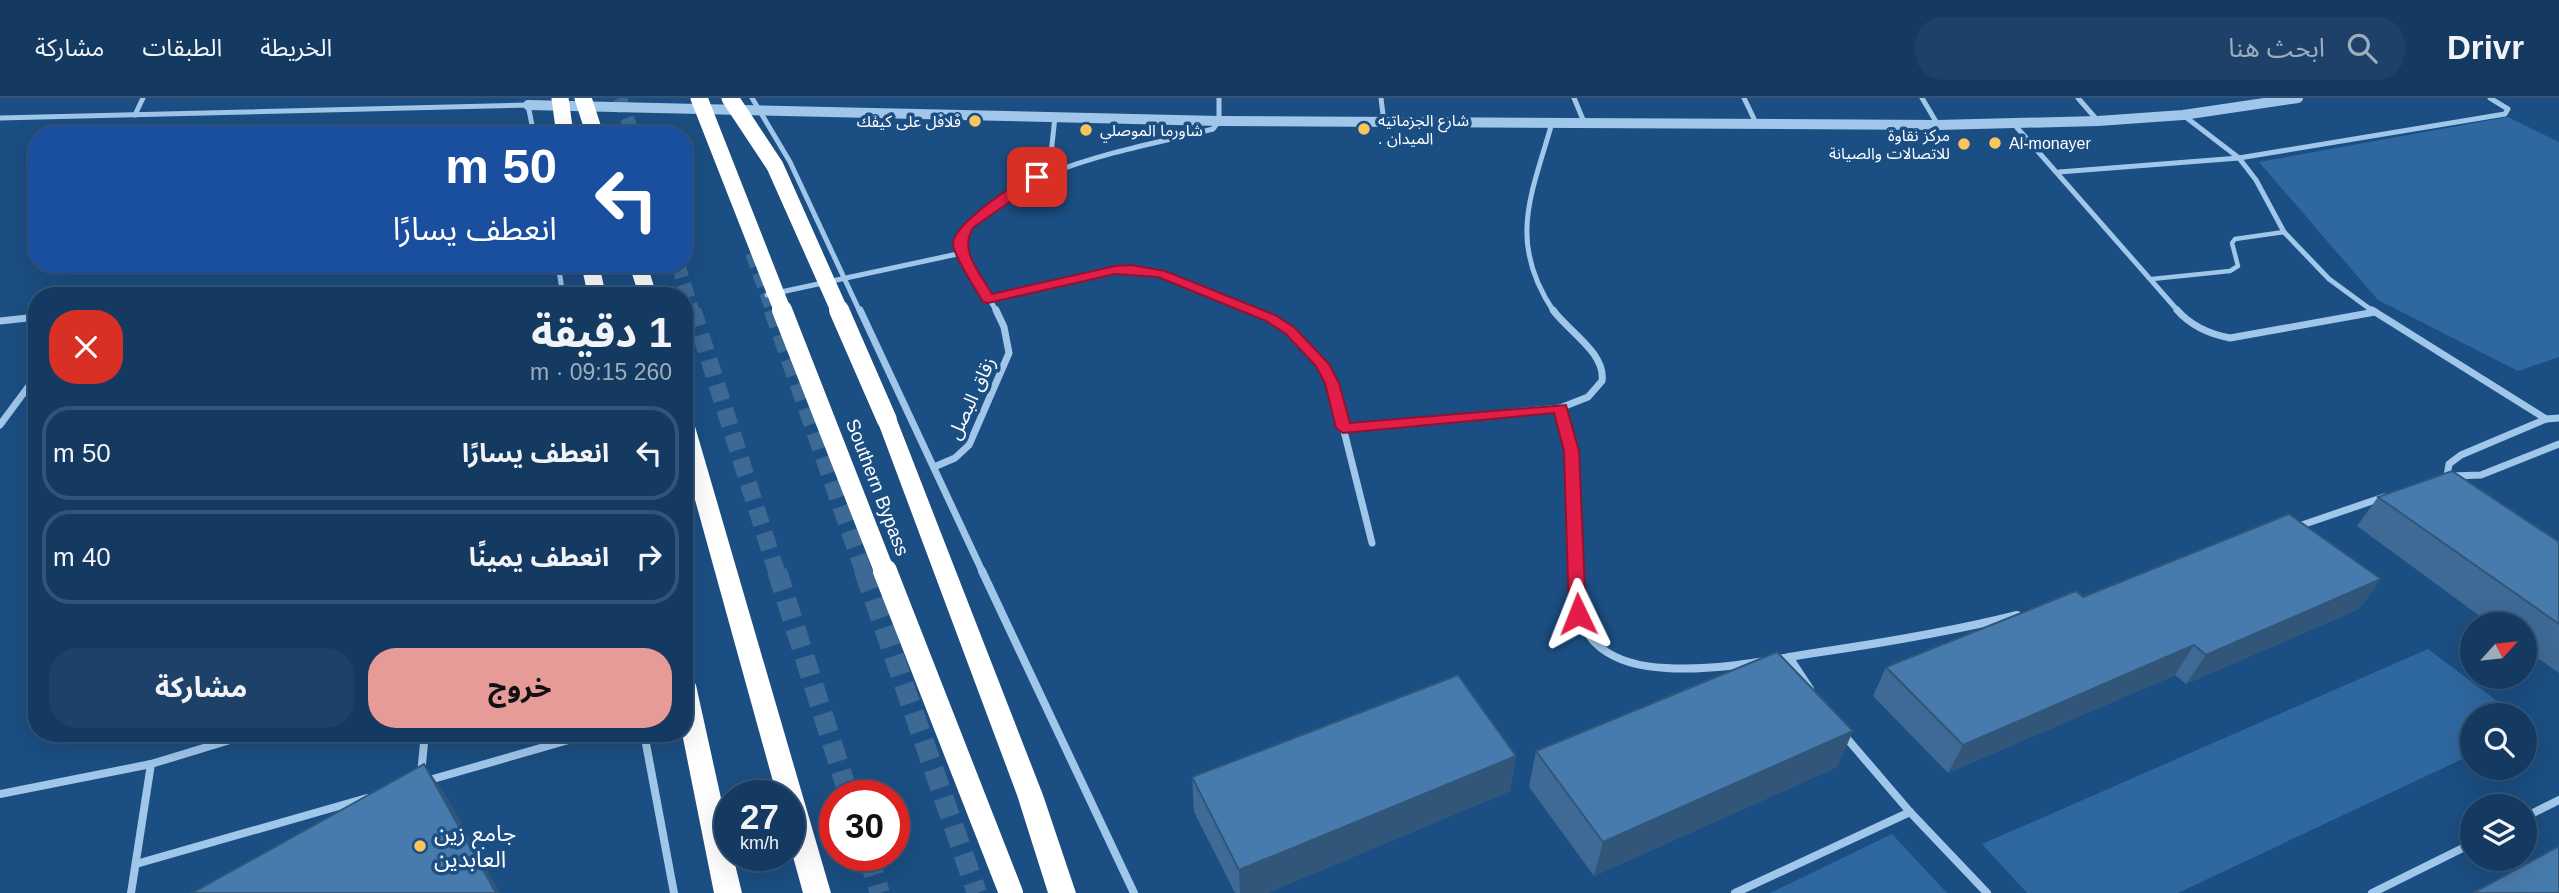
<!DOCTYPE html>
<html lang="ar">
<meta charset="utf-8">
<style>
:root{--surface:#143a62;--page:#1d4168;--text:#f1f3f6;--muted:#9dadbe;--line:#335477;--accent:#e69b98}
body{margin:0;font-family:Arial,"Noto Sans Arabic",sans-serif;background:var(--page);color:var(--text);direction:rtl;height:100vh;display:flex;flex-direction:column;font-size:26px;white-space:nowrap}
*{box-sizing:border-box;margin:0}
p{font-size:23px;color:var(--muted)}
.icon{flex:none;width:38px;height:38px;fill:none;stroke:currentColor;stroke-width:2;stroke-linecap:round;stroke-linejoin:round}
.map{position:relative;flex:1;overflow:hidden;direction:ltr}
.details{position:absolute;left:28px;top:189px;width:665px;height:455px;display:flex;flex-direction:column;background:var(--surface);border-radius:28px;box-shadow:0 7px 28px #0002,0 0 0 2px var(--line);direction:rtl}
.details>*{flex:none}
.hud{position:absolute;left:28px;top:28px;width:665px;height:147px;border-radius:28px;box-shadow:0 7px 28px #0002,0 0 0 2px var(--line);direction:rtl;background:#1a4fa0;color:#fff;overflow:hidden}
.needle{width:46px;rotate:63deg}
.controls{position:absolute;left:2460px;top:514px;display:grid;gap:14px}
.controls a{display:grid;place-items:center;width:77px;height:77px;border-radius:50%;background:var(--surface);box-shadow:0 7px 28px #0002,0 0 0 2px var(--line);font-size:35px}
.speed{position:absolute;left:714px;top:682px;display:flex;gap:14px;font-size:35px;font-weight:700;text-align:center}
.speed>*{display:grid;place-content:center;width:91px;height:91px;border-radius:50%;background:var(--surface);box-shadow:0 7px 28px #0002,0 0 0 2px var(--line);line-height:1}
.speed small{font-size:18px;font-weight:400}
.speed .limit{border:10px solid #d22;background:#fff;color:#111}
.pin{position:absolute;display:grid;place-items:center;width:60px;height:60px;color:#fff;margin:-30px;border-radius:14px;box-shadow:0 4px 10px #0006}
.me{position:absolute;width:77px;margin:-38px;rotate:358deg;stroke-linejoin:round;filter:drop-shadow(0 0 5px #0008)}
.turn{display:flex;align-items:center;gap:24px;height:147px;padding:0 21px;font-size:32px}
.turn .icon{width:91px;height:91px;stroke-width:2.5}
.turn b{display:block;font-size:49px;line-height:60px}
.round{display:grid;place-items:center;flex:none;width:74px;height:74px;border-radius:28px;background:var(--page)}
.head{display:flex;align-items:center;justify-content:space-between;height:119px;padding:0 21px}
h1{font-size:42px;font-weight:700;line-height:52px}
.cta{display:flex;gap:14px;margin-top:auto;padding:14px 21px}
.cta a{flex:1;height:80px;border-radius:28px;background:var(--accent);color:#111;font-size:28px;font-weight:700;line-height:80px;text-align:center}
.cta a+a{background:var(--page);color:var(--text)}
ul{padding:0;list-style:none}
li{display:flex;align-items:center;gap:21px;height:94px;margin:0 14px 10px;padding:0 7px;border:4px solid var(--line);border-radius:28px}
li div{flex:1}
li b{display:block;font-size:26px}
li em{font-style:normal}
header{display:flex;align-items:center;gap:42px;box-sizing:border-box;height:98px;padding:0 35px;background:var(--surface);border-bottom:2px solid var(--line)}
header strong{font-size:33px}
nav{display:flex;gap:38px;margin-inline-start:auto;font-size:24px}
.search{width:490px;height:63px;background:var(--page);display:flex;align-items:center;gap:18px;box-sizing:border-box;padding:0 24px;border-radius:28px;color:var(--muted);font-size:26px}
.map>svg:first-child{display:block}
</style>
<header>
<strong>Drivr</strong>
<div class="search"><svg class="icon" aria-label="search" viewBox="0 0 24 24"><circle cx="10" cy="10" r="6"/><path d="M15 15l6 6"/></svg>ابحث هنا</div>
<nav><a>الخريطة</a><a>الطبقات</a><a>مشاركة</a></nav>
</header>
<div class="map">
<svg width="2559" height="795" viewBox="0 0 2559 795">
<rect width="100%" height="100%" fill="#1b4e82"/>
<g fill="#2f68a1">
<polygon points="2508,19 2559,44 2559,259 2518,273 2378,202 2259,64"/>
<polygon points="2428,551 2517,618 2473,618 2473,656 2178,795 2027,795 1982,746"/>
<polygon points="1892,736 1947,795 1770,795"/>
</g>
<g fill="none" stroke-linecap="round" stroke-linejoin="round">
<g stroke="#3d6995" stroke-width="14" stroke-dasharray="14 7" stroke-linecap="butt">
<polyline points="620,0 633,37"/>
<polyline points="752,155 773,214"/>
<polyline points="678,166 693,214"/>
</g>
<g stroke="#3d6995" stroke-width="17" stroke-dasharray="17 9" stroke-linecap="butt">
<polyline points="693,212 777,475"/>
<polyline points="772,212 864,475"/>
</g>
<g stroke="#3d6995" stroke-width="20" stroke-dasharray="20 10" stroke-linecap="butt">
<polyline points="777,473 849,698"/>
<polyline points="864,473 977,795"/>
<polyline points="868,758 880,795"/>
</g>
<polyline stroke="#a0c6ea" stroke-width="4.5" points="2152,181 2230,173 2238,168 2232,145 2235,141 2284,134"/>
<g stroke="#a0c6ea" stroke-width="5">
<polyline points="752,0 790,64 860,214"/>
<polyline points="1381,0 1384,25"/>
<polyline points="1574,0 1584,24"/>
<polyline points="1744,0 1756,25"/>
<polyline points="1922,0 1938,27"/>
<polyline points="2078,0 2098,23"/>
<polyline points="135,17 143,0"/>
<polyline points="2183,17 2239,60 2256,82 2284,134 2329,181 2374,214"/>
<polyline points="0,20 528,7 534,37"/>
<path d="M1552 25C1531 98 1507 144 1554 214"/>
<polyline points="2013,25 2179,214"/>
<polyline points="1049,74 1055,19"/>
<polyline points="2059,74 2239,60 2505,16 2508,11 2490,0"/>
<polyline points="558,166 563,198"/>
<polyline points="767,197 962,155"/>
<path d="M988 201 1115 172C1164 169 1210 196 1254 214"/>
<path d="M997 214 962 155 960 144C997 71 1139 50 1213 31L1219 23V0"/>
</g>
<g stroke="#a0c6ea" stroke-width="7">
<polyline points="860,212 983,475"/>
<polyline points="1250,212 1270,220 1308,248 1332,285 1372,445"/>
<path d="M2177 212C2191 228 2209 236 2230 240L2375 214"/>
<polyline points="2372,212 2546,321"/>
<polyline points="0,223 37,219"/>
<polyline points="1560,310 1571,353 1576,475"/>
<polyline points="0,327 37,277"/>
<path d="M1343 330 1560 310 1588 299 1602 283C1606 255 1568 233 1553 212"/>
<polyline points="934,369 955,360 969,347 1009,255 1004,229 996,212"/>
<polyline points="2447,378 2449,366 2461,357 2546,321 2559,320"/>
<polyline points="2452,378 2481,377 2559,346"/>
<polyline points="2296,429 2384,399"/>
</g>
<g stroke="#a0c6ea" stroke-width="8">
<polyline points="982,473 1134,795"/>
<path d="M1576 473C1577 503 1576 530 1601 550 1619 564 1644 569 1666 570 1715 573 1765 563 1814 555 1882 545 1950 534 2017 517"/>
<polyline points="1789,559 1810,591"/>
<polyline points="644,635 674,795"/>
<polyline points="1844,637 1910,714 1987,795"/>
<polyline points="421,676 425,635"/>
<polyline points="426,683 593,635"/>
<polyline points="0,696 151,666 253,635"/>
<polyline points="2525,719 2559,702"/>
<polyline points="136,766 367,700"/>
<polyline points="131,795 151,666"/>
<polyline points="1735,795 1910,714"/>
<polyline points="2372,795 2473,745"/>
</g>
<polyline stroke="#a0c6ea" stroke-width="10" points="528,7 1219,23 1938,27 2098,23 2183,17 2298,0"/>
<g fill="#fff" fill-rule="evenodd">
<polygon points="581,166 599,166 606,198 588,198"/>
<polygon points="629,166 647,166 657,198 639,198"/>
<polygon points="887,316 894,317 897,322 1043,697 1076,795 1048,795 1017,697 877,322 880,317"/>
<polygon points="684,319 691,320 694,325 831,795 803,795 789,744 789,698 777,698 684,362"/>
<polygon points="684,578 692,580 696,587 730,741 730,758 733,758 742,795 714,795 682,635 684,635"/>
</g>
<g stroke="#fff" stroke-width="17">
<polyline points="560,0 565,37"/>
<polyline points="583,0 595,37"/>
<polyline points="699,0 783,214"/>
<polyline points="730,0 775,68 840,214"/>
</g>
<g stroke="#fff" stroke-width="20">
<polyline points="782,212 885,475"/>
<polyline points="839,212 887,322"/>
</g>
<polyline stroke="#fff" stroke-width="24" points="885,473 1011,795"/>
</g>
<g fill="#3e6a95">
<polygon points="2378,399 2559,444 2559,575 2525,551 2525,527 2492,527 2357,428"/>
<polygon points="2381,481 2359,511 2186,586 2175,577 1948,675 1873,598 1886,569 2083,499"/>
<polygon points="1853,633 1837,669 1594,778 1529,689 1536,653"/>
<polygon points="1516,658 1510,693 1267,795 1235,795 1194,714 1192,679"/>
</g>
<g fill="#325679">
<polygon points="2381,481 2359,511 2186,586 2206,557"/>
<polygon points="2194,547 2175,577 1948,675 1963,647"/>
<polygon points="1853,633 1837,669 1594,778 1603,744"/>
<polygon points="1516,658 1510,693 1267,795 1240,795 1239,772"/>
<polygon points="424,666 448,701 500,795 496,795"/>
</g>
<g fill="#487bad" stroke="#325679" stroke-width="2">
<polygon points="2452,373 2559,444 2559,526 2378,399"/>
<polygon points="2289,416 2381,481 2206,557 2194,547 1963,647 1886,569 2076,493 2083,499"/>
<polygon points="1777,554 1853,633 1603,744 1536,653"/>
<polygon points="1458,577 1516,658 1239,772 1192,679"/>
<polygon points="424,666 496,795 192,795"/>
<polygon points="2559,748 2559,795 2473,795"/>
</g>
<path fill="#e11d48" stroke="#92132f" stroke-width="2" d="M1037 75 1043 79 1041 82 974 129C957 151 981 176 992 196L1115 168 1131 167 1165 173 1275 217 1295 230 1329 266 1339 285 1350 325 1566 307 1579 353 1586 516 1584 521H1572L1569 516 1564 353 1554 315 1343 335 1336 330 1325 285 1316 268 1286 236 1266 223 1158 179 1115 176 988 205 983 204C976 191 953 158 953 145 954 126 1019 81 1037 75Z"/>
<g fill="#fbc55d" stroke="#1b4e82" stroke-width="2.5">
<circle cx="975" cy="23" r="7"/>
<circle cx="1364" cy="31" r="7"/>
<circle cx="1086" cy="32" r="7"/>
<circle cx="1995" cy="45" r="7"/>
<circle cx="1964" cy="46" r="7"/>
<circle cx="420" cy="748" r="7"/>
</g>
<g text-anchor="middle" stroke-width="7" stroke-linejoin="round" paint-order="stroke">
<g font-size="16" fill="#fff" stroke="#1b4e82" text-anchor="start">
<text x="1378" y="28">شارع الجزماتيه<tspan x="1378" dy="18">. الميدان</tspan></text>
<text x="961" y="29" text-anchor="end">فلافل على كيفك</text>
<text x="1100" y="38">شاورما الموصلي</text>
<text x="1950" y="43" text-anchor="end">مركز نقاوة<tspan x="1950" dy="18">للاتصالات والصيانة</tspan></text>
<text x="2009" y="51">Al-monayer</text>
</g>
<g font-size="19" fill="#fff" stroke="#1b4e82">
<text transform="translate(971 300) rotate(-65)" y="7">زقاق البصل</text>
<text transform="translate(878 389) rotate(69)" y="7">Southern Bypass</text>
</g>
<g font-size="23" fill="#fff" stroke="#1b4e82" text-anchor="start">
<text x="434" y="743">جامع زين<tspan x="434" dy="26">العابدين</tspan></text>
</g>
</g>
</svg>
<div class="controls">
<a><svg class="needle" viewBox="-14 -14 28 28"><path d="M0-13l5 13h-10z" fill="#e53935"/><path d="M0 13l5-13h-10z" fill="#9dadbe"/></svg></a>
<a><svg class="icon" aria-label="search" viewBox="0 0 24 24"><circle cx="10" cy="10" r="6"/><path d="M15 15l6 6"/></svg></a>
<a><svg class="icon" aria-label="layers" viewBox="0 0 24 24"><path d="M12 4l9 5-9 5-9-5zM3 14l9 5 9-5"/></svg></a>
</div>
<div class="speed"><div>27<small>km/h</small></div><div class="limit">30</div></div>
<div class="pin" style="left:1037px;top:79px;background:#d93025"><svg class="icon" aria-label="arrive" viewBox="0 0 24 24"><path d="M6 21V4h12l-3 4 3 4H6"/></svg></div>
<svg class="me" style="left:1578px;top:516px" viewBox="-20 -20 40 40"><path d="M0-17L14 15 0 8-14 15z" fill="#e11d48" stroke="#fff" stroke-width="4"/></svg>
<div class="hud">
<div class="turn"><svg class="icon" aria-label="left" viewBox="0 0 24 24"><path d="M17 20v-9H6M10 6l-5 5 5 5"/></svg><div><b>50 m</b>انعطف يسارًا</div></div>
</div>
<section class="details">
<div class="head"><div><h1>1 دقيقة</h1><p>260 m · 09:15</p></div><a class="round" style="background:#d93025;color:#fff"><svg class="icon" aria-label="close" viewBox="0 0 24 24"><path d="M6 6l12 12M18 6L6 18"/></svg></a></div>
<ul>
<li><svg class="icon" aria-label="left" viewBox="0 0 24 24"><path d="M17 20v-9H6M10 6l-5 5 5 5"/></svg><div><b>انعطف يسارًا</b></div><em>50 m</em></li>
<li><svg class="icon" aria-label="right" viewBox="0 0 24 24"><path d="M7 20v-9h11M14 6l5 5-5 5"/></svg><div><b>انعطف يمينًا</b></div><em>40 m</em></li>
</ul>
<div class="cta"><a>خروج</a><a>مشاركة</a></div>
</section>
</div>
